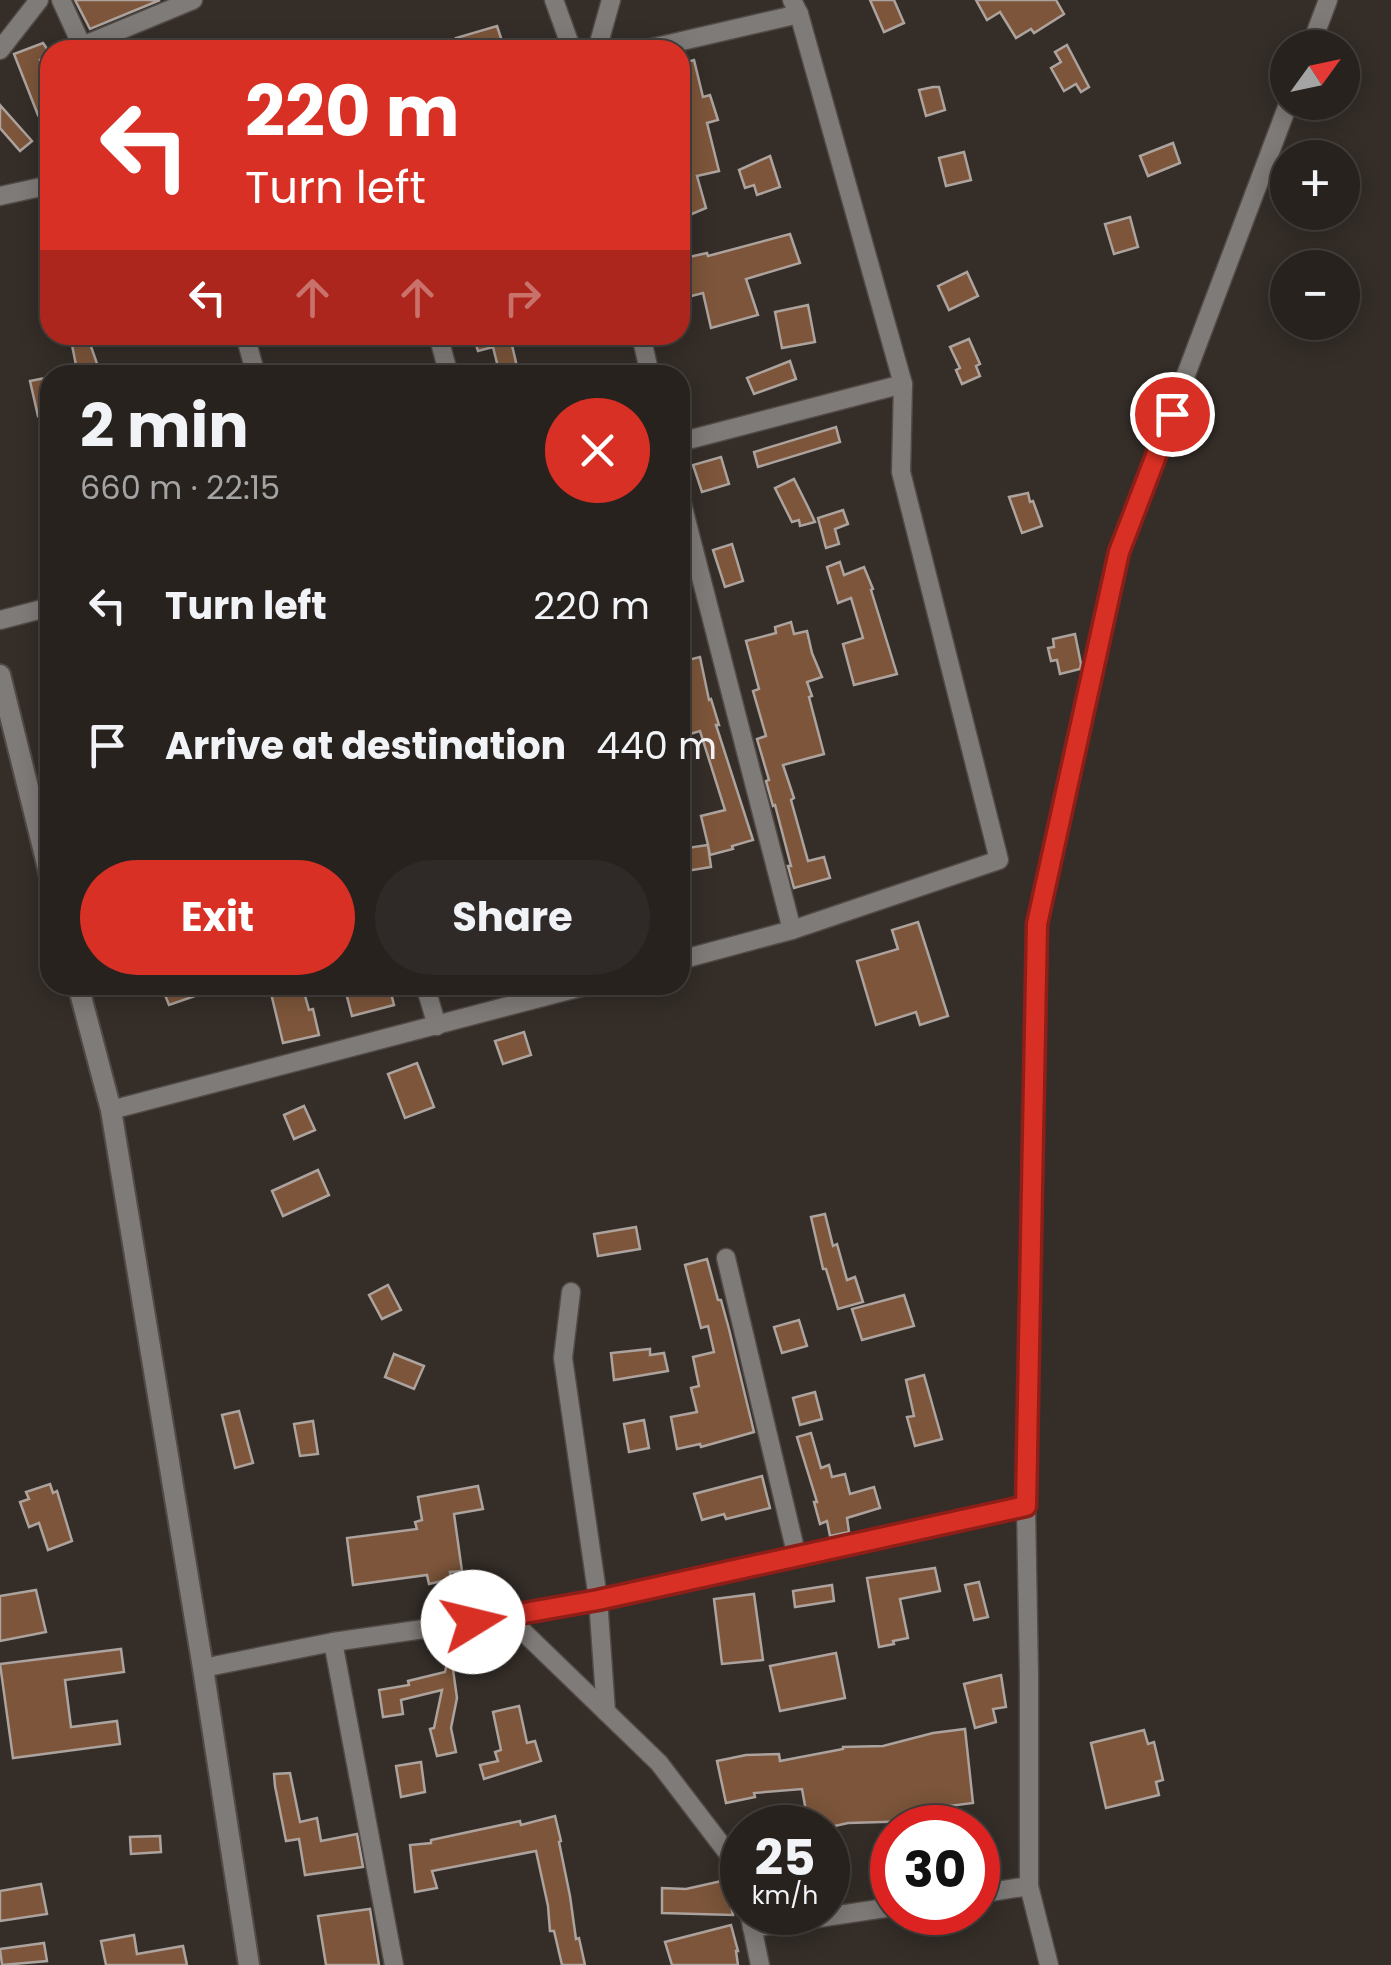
<!DOCTYPE html>
<meta charset="utf-8">
<style>
:root{--surface:#27221e;--page:#2f2a27;--text:#f1f3f6;--muted:#a4a4a4;--line:#433f3c;--accent:#d93025}
body{margin:0;font-family:Poppins,sans-serif;background:var(--page);color:var(--text);height:100vh;display:flex;flex-direction:column;font-size:38px;white-space:nowrap}
*{box-sizing:border-box;margin:0}
p{font-size:32px;color:var(--muted)}
.icon{flex:none;width:55px;height:55px;fill:none;stroke:currentColor;stroke-width:2;stroke-linecap:round;stroke-linejoin:round}
.map{position:relative;flex:1;overflow:hidden}
.panel{position:absolute;left:40px;top:365px;width:650px;height:630px;display:flex;flex-direction:column;background:var(--surface);border-radius:30px;box-shadow:0 5px 25px #0003,0 0 0 2px var(--line)}
.panel>*{flex:none}
.top-card{position:absolute;left:40px;top:40px;width:650px;height:305px;border-radius:30px;box-shadow:0 5px 25px #0003,0 0 0 2px var(--line);background:#d93025;color:#fff;overflow:hidden}
.needle{width:65px;rotate:57deg}
.controls{position:absolute;left:1270px;top:30px;display:grid;gap:20px}
.controls a{display:grid;place-items:center;width:90px;height:90px;border-radius:50%;background:var(--surface);box-shadow:0 5px 25px #0003,0 0 0 2px var(--line);font-size:50px}
.speed{position:absolute;left:720px;top:1805px;display:flex;gap:20px;font-size:50px;font-weight:700;text-align:center}
.speed>*{display:grid;place-content:center;width:130px;height:130px;border-radius:50%;background:var(--surface);box-shadow:0 5px 25px #0003,0 0 0 2px var(--line);line-height:1}
.speed small{font-size:25px;font-weight:400}
.speed .limit{border:15px solid #d22;background:#fff;color:#111}
.pin{position:absolute;display:grid;place-items:center;width:85px;height:85px;color:#fff;margin:-42px;border:5px solid #fff;border-radius:50%;box-shadow:0 2px 10px #0007}
.me{position:absolute;width:110px;margin:-55px;rotate:81deg;stroke-linejoin:round;filter:drop-shadow(0 0 8px #0008)}
.turn{display:flex;align-items:center;gap:35px;height:210px;padding:0 40px;font-size:45px}
.turn .icon{width:130px;height:130px;stroke-width:2.5}
.turn b{display:block;font-size:70px;line-height:85px}
.lanes{display:flex;align-items:center;height:95px;padding:0 40px;background:#0003;justify-content:center;gap:50px;direction:ltr}
.lanes .off{opacity:.35}
.round{display:grid;place-items:center;flex:none;width:105px;height:105px;border-radius:52px;background:var(--page)}
.head{display:flex;align-items:center;justify-content:space-between;height:170px;padding:0 40px}
h1{font-size:60px;font-weight:700;line-height:75px}
.primary-button{display:flex;gap:20px;margin-top:auto;padding:20px 40px}
.primary-button a{flex:1;height:115px;border-radius:60px;background:var(--accent);color:#fff;font-size:40px;font-weight:700;line-height:115px;text-align:center}
.primary-button a+a{background:var(--page);color:var(--text)}
ul{padding:0;list-style:none}
li{display:flex;align-items:center;gap:30px;height:140px;padding:0 40px}
li div{flex:1}
li b{display:block;font-size:38px}
li em{font-style:normal}
.map>svg:first-child{display:block}
</style>
<div class="map">
<svg width="1391" height="1965" viewBox="0 0 1391 1965">
<rect width="100%" height="100%" fill="#342d28"/>
<g fill="#7c553a" stroke="#ada39e" stroke-width="2.5">
<polygon points="75,0 160,0 90,29"/>
<polygon points="870,0 894,0 904,23 884,32"/>
<polygon points="976,0 1056,0 1064,14 1034,33 1031,29 1016,38 1000,12 987,20"/>
<polygon points="497,26 503,44 488,48 488,46 472,50 460,50 456,38"/>
<polygon points="43,43 50,53 40,60 50,84 50,110 38,115 14,54"/>
<polygon points="1067,45 1089,87 1081,92 1076,84 1064,91 1051,68 1061,62 1055,52"/>
<polygon points="694,60 703,97 710,95 718,120 707,123 719,171 697,176 706,208 680,219 680,164 686,162 680,139 680,64"/>
<polygon points="933,87 939,87 945,110 926,116 919,90"/>
<polygon points="0,105 32,141 20,151 0,128"/>
<polygon points="1173,143 1180,163 1148,176 1140,156"/>
<polygon points="964,152 971,180 946,186 939,158"/>
<polygon points="770,156 780,187 757,195 754,185 745,188 739,170"/>
<polygon points="1130,217 1138,247 1114,254 1105,224"/>
<polygon points="790,234 800,263 746,279 758,315 711,328 703,293 680,299 680,259 707,253 708,256"/>
<polygon points="967,272 978,296 949,310 938,286"/>
<polygon points="808,305 815,342 782,348 775,312"/>
<polygon points="70,335 87,335 101,375 78,375"/>
<polygon points="473,335 520,335 521,338 511,341 519,375 500,375 493,347 478,351"/>
<polygon points="969,339 980,364 976,366 980,376 962,384 956,370 960,368 950,347"/>
<polygon points="790,361 796,379 754,394 747,378"/>
<polygon points="50,377 50,413 38,416 30,381"/>
<polygon points="836,427 840,442 758,467 754,452"/>
<polygon points="721,457 729,484 702,492 693,465"/>
<polygon points="794,479 808,507 815,522 800,526 799,520 792,522 775,488"/>
<polygon points="1028,493 1030,502 1033,501 1042,526 1022,533 1009,497"/>
<polygon points="843,510 848,524 835,529 839,544 826,548 818,518"/>
<polygon points="732,544 743,581 725,587 713,550"/>
<polygon points="840,562 844,575 864,567 873,589 871,590 897,674 854,685 843,644 863,638 851,598 838,603 827,567"/>
<polygon points="791,622 794,634 807,631 812,653 822,677 807,682 812,696 809,697 824,754 783,765 794,798 791,800 808,861 824,857 830,878 794,888 788,866 791,866 775,805 773,806 766,781 769,780 757,739 766,736 753,691 759,689 746,641 776,633 775,627"/>
<polygon points="1075,634 1081,664 1080,669 1060,674 1057,660 1051,661 1048,648 1054,647 1053,639"/>
<polygon points="700,657 709,700 711,699 719,725 716,725 753,840 732,846 733,849 710,855 708,845 711,867 680,872 680,849 708,845 701,816 725,810 700,731 680,737 680,700 685,698 680,677 680,662"/>
<polygon points="918,922 948,1016 920,1025 916,1012 876,1025 857,961 898,949 892,930"/>
<polygon points="161,985 220,985 221,987 169,1005"/>
<polygon points="269,985 302,985 309,1010 313,1009 319,1035 283,1043"/>
<polygon points="344,985 389,985 394,1005 352,1016"/>
<polygon points="524,1032 531,1055 503,1064 495,1041"/>
<polygon points="417,1063 434,1107 405,1118 388,1074"/>
<polygon points="304,1106 315,1130 294,1139 284,1115"/>
<polygon points="318,1170 329,1195 283,1216 272,1191"/>
<polygon points="825,1214 833,1246 837,1244 847,1280 855,1277 863,1302 838,1309 826,1269 823,1269 811,1217"/>
<polygon points="636,1227 640,1249 598,1256 594,1234"/>
<polygon points="707,1259 718,1300 721,1300 729,1329 754,1432 701,1447 700,1444 677,1449 671,1417 697,1412 691,1388 699,1386 693,1357 714,1352 708,1326 701,1328 685,1265"/>
<polygon points="388,1285 401,1310 382,1319 369,1295"/>
<polygon points="904,1295 914,1326 862,1340 852,1309"/>
<polygon points="799,1320 807,1346 782,1353 774,1327"/>
<polygon points="650,1349 650,1355 664,1353 668,1371 614,1380 611,1353"/>
<polygon points="394,1354 424,1366 414,1389 385,1377"/>
<polygon points="924,1375 942,1439 915,1446 907,1417 914,1416 906,1380"/>
<polygon points="815,1392 822,1419 800,1425 793,1398"/>
<polygon points="239,1411 253,1463 235,1468 222,1415"/>
<polygon points="644,1420 649,1448 629,1452 624,1424"/>
<polygon points="313,1421 318,1454 300,1456 294,1424"/>
<polygon points="811,1433 821,1468 829,1465 832,1477 845,1474 850,1494 874,1487 880,1508 847,1518 849,1532 830,1536 827,1521 820,1524 814,1502 817,1502 797,1437"/>
<polygon points="762,1476 770,1508 726,1519 724,1514 702,1520 694,1494"/>
<polygon points="50,1484 53,1493 57,1491 72,1541 48,1550 39,1523 29,1527 20,1502 29,1499 26,1492"/>
<polygon points="478,1486 483,1509 454,1514 462,1571 450,1572 451,1579 429,1584 427,1575 353,1585 347,1538 417,1529 415,1522 422,1520 418,1497"/>
<polygon points="935,1568 940,1591 900,1599 908,1638 893,1641 894,1644 879,1647 867,1578"/>
<polygon points="979,1582 988,1617 974,1620 965,1585"/>
<polygon points="832,1585 834,1601 795,1607 793,1591"/>
<polygon points="36,1590 46,1632 0,1641 0,1596"/>
<polygon points="754,1594 763,1660 722,1664 714,1599"/>
<polygon points="121,1649 124,1672 65,1680 71,1727 117,1721 120,1744 13,1758 0,1664"/>
<polygon points="836,1653 845,1698 780,1711 770,1666"/>
<polygon points="449,1655 451,1655 457,1698 451,1728 456,1752 437,1756 430,1729 434,1728 442,1690 401,1700 403,1714 383,1717 379,1690 409,1685 408,1681 445,1672"/>
<polygon points="1001,1675 1006,1707 993,1709 996,1722 975,1728 964,1684"/>
<polygon points="519,1706 527,1743 535,1741 541,1761 484,1779 480,1765 498,1761 495,1752 501,1750 493,1712"/>
<polygon points="965,1729 973,1803 941,1807 943,1814 916,1821 848,1823 826,1828 809,1828 802,1789 754,1793 755,1797 726,1803 717,1761 746,1755 779,1754 780,1761 843,1749 843,1747 883,1746 933,1733"/>
<polygon points="1144,1730 1148,1744 1154,1742 1163,1780 1156,1782 1159,1795 1106,1808 1091,1743"/>
<polygon points="421,1762 425,1792 401,1797 396,1766"/>
<polygon points="290,1773 300,1822 317,1818 321,1841 357,1834 363,1867 305,1875 299,1839 286,1841 275,1786 274,1774"/>
<polygon points="555,1816 561,1841 559,1842 570,1896 576,1939 579,1938 585,1965 562,1965 554,1931 550,1931 548,1906 536,1851 432,1871 437,1888 415,1892 410,1845 431,1843 431,1840 520,1821 521,1825"/>
<polygon points="160,1836 161,1852 131,1854 130,1837"/>
<polygon points="726,1880 733,1915 662,1913 662,1888 686,1889"/>
<polygon points="41,1884 47,1914 0,1921 0,1891"/>
<polygon points="370,1909 379,1965 326,1965 318,1916"/>
<polygon points="731,1925 738,1951 736,1951 738,1965 672,1965 665,1942"/>
<polygon points="134,1935 137,1954 183,1946 187,1965 106,1965 101,1941"/>
<polygon points="44,1943 47,1961 2,1965 0,1949"/>
</g>
<g fill="none" stroke-linecap="round" stroke-linejoin="round">
<g stroke="#514a46" stroke-width="21">
<g id="minor">
<polyline points="61,0 82,46 193,0"/>
<polyline points="554,0 572,50"/>
<polyline points="1310,48 1328,0"/>
<polyline points="0,50 39,0"/>
<polyline points="597,50 611,0"/>
<polyline points="643,50 799,14"/>
<polyline points="0,196 50,185"/>
<polyline points="245,335 256,375"/>
<polyline points="438,335 449,375"/>
<polyline points="641,335 650,375"/>
<polyline points="680,442 903,384"/>
<polyline points="680,496 792,930"/>
<polyline points="0,620 50,607"/>
<polyline points="680,960 792,930 999,860 901,472 903,384 799,14 792,0"/>
<polyline points="425,985 437,1026"/>
<polyline points="111,1110 589,985"/>
<polyline points="726,1258 797,1557"/>
<polyline points="571,1292 563,1358 598,1599 606,1712"/>
<polyline points="508,1617 659,1763 740,1869 742,1883"/>
<polyline points="333,1642 394,1965"/>
<polyline points="203,1668 333,1642 508,1617 598,1599 1026,1507"/>
<polyline points="978,1894 1029,1886"/>
<polyline points="749,1912 760,1965"/>
<polyline points="752,1928 892,1907"/>
<polyline points="1049,1965 1029,1886 1029,1676 1026,1507 1037,924 1119,552 1289,102"/>
</g>
</g>
<g stroke="#514a46" stroke-width="24">
<g id="tertiary">
<polyline points="0,675 50,876"/>
<polyline points="78,985 111,1110 203,1668 249,1965"/>
</g>
</g>
<use href="#minor" stroke="#7f7b79" stroke-width="18"/>
<use href="#tertiary" stroke="#7f7b79" stroke-width="20"/>
</g>
<g fill="none" stroke-linecap="round" stroke-linejoin="round">
<g stroke="#8d1f18" stroke-width="25">
<polyline id="route" points="473,1622 598,1600 1026,1506 1037,924 1119,552 1172,414"/>
</g>
<use href="#route" stroke="#d93025" stroke-width="18"/>
</g>
</svg>
<div class="controls">
<a><svg class="needle" viewBox="-14 -14 28 28"><path d="M0-13l5 13h-10z" fill="#e53935"/><path d="M0 13l5-13h-10z" fill="#a4a4a4"/></svg></a>
<a>+</a>
<a>−</a>
</div>
<div class="speed"><div>25<small>km/h</small></div><div class="limit">30</div></div>
<div class="pin" style="left:1172px;top:414px;background:#d93025"><svg class="icon" aria-label="arrive" viewBox="0 0 24 24"><path d="M6 21V4h12l-3 4 3 4H6"/></svg></div>
<svg class="me" style="left:473px;top:1622px" viewBox="-20 -20 40 40"><circle r="19" fill="#fff"/><path d="M0-13L10 11 0 6-10 11z" fill="#d93025"/></svg>
<div class="top-card">
<div class="turn"><svg class="icon" aria-label="left" viewBox="0 0 24 24"><path d="M17 20v-9H6M10 6l-5 5 5 5"/></svg><div><b>220 m</b>Turn left</div></div>
<div class="lanes"><svg class="icon" aria-label="left" viewBox="0 0 24 24"><path d="M17 20v-9H6M10 6l-5 5 5 5"/></svg><svg class="icon off" aria-label="ahead" viewBox="0 0 24 24"><path d="M12 20V5M6 11l6-6 6 6"/></svg><svg class="icon off" aria-label="ahead" viewBox="0 0 24 24"><path d="M12 20V5M6 11l6-6 6 6"/></svg><svg class="icon off" aria-label="right" viewBox="0 0 24 24"><path d="M7 20v-9h11M14 6l5 5-5 5"/></svg></div>
</div>
<section class="panel">
<div class="head"><div><h1>2 min</h1><p>660 m · 22:15</p></div><a class="round" style="background:#d93025;color:#fff"><svg class="icon" aria-label="close" viewBox="0 0 24 24"><path d="M6 6l12 12M18 6L6 18"/></svg></a></div>
<ul>
<li><svg class="icon" aria-label="left" viewBox="0 0 24 24"><path d="M17 20v-9H6M10 6l-5 5 5 5"/></svg><div><b>Turn left</b></div><em>220 m</em></li>
<li><svg class="icon" aria-label="arrive" viewBox="0 0 24 24"><path d="M6 21V4h12l-3 4 3 4H6"/></svg><div><b>Arrive at destination</b></div><em>440 m</em></li>
</ul>
<div class="primary-button"><a>Exit</a><a>Share</a></div>
</section>
</div>
